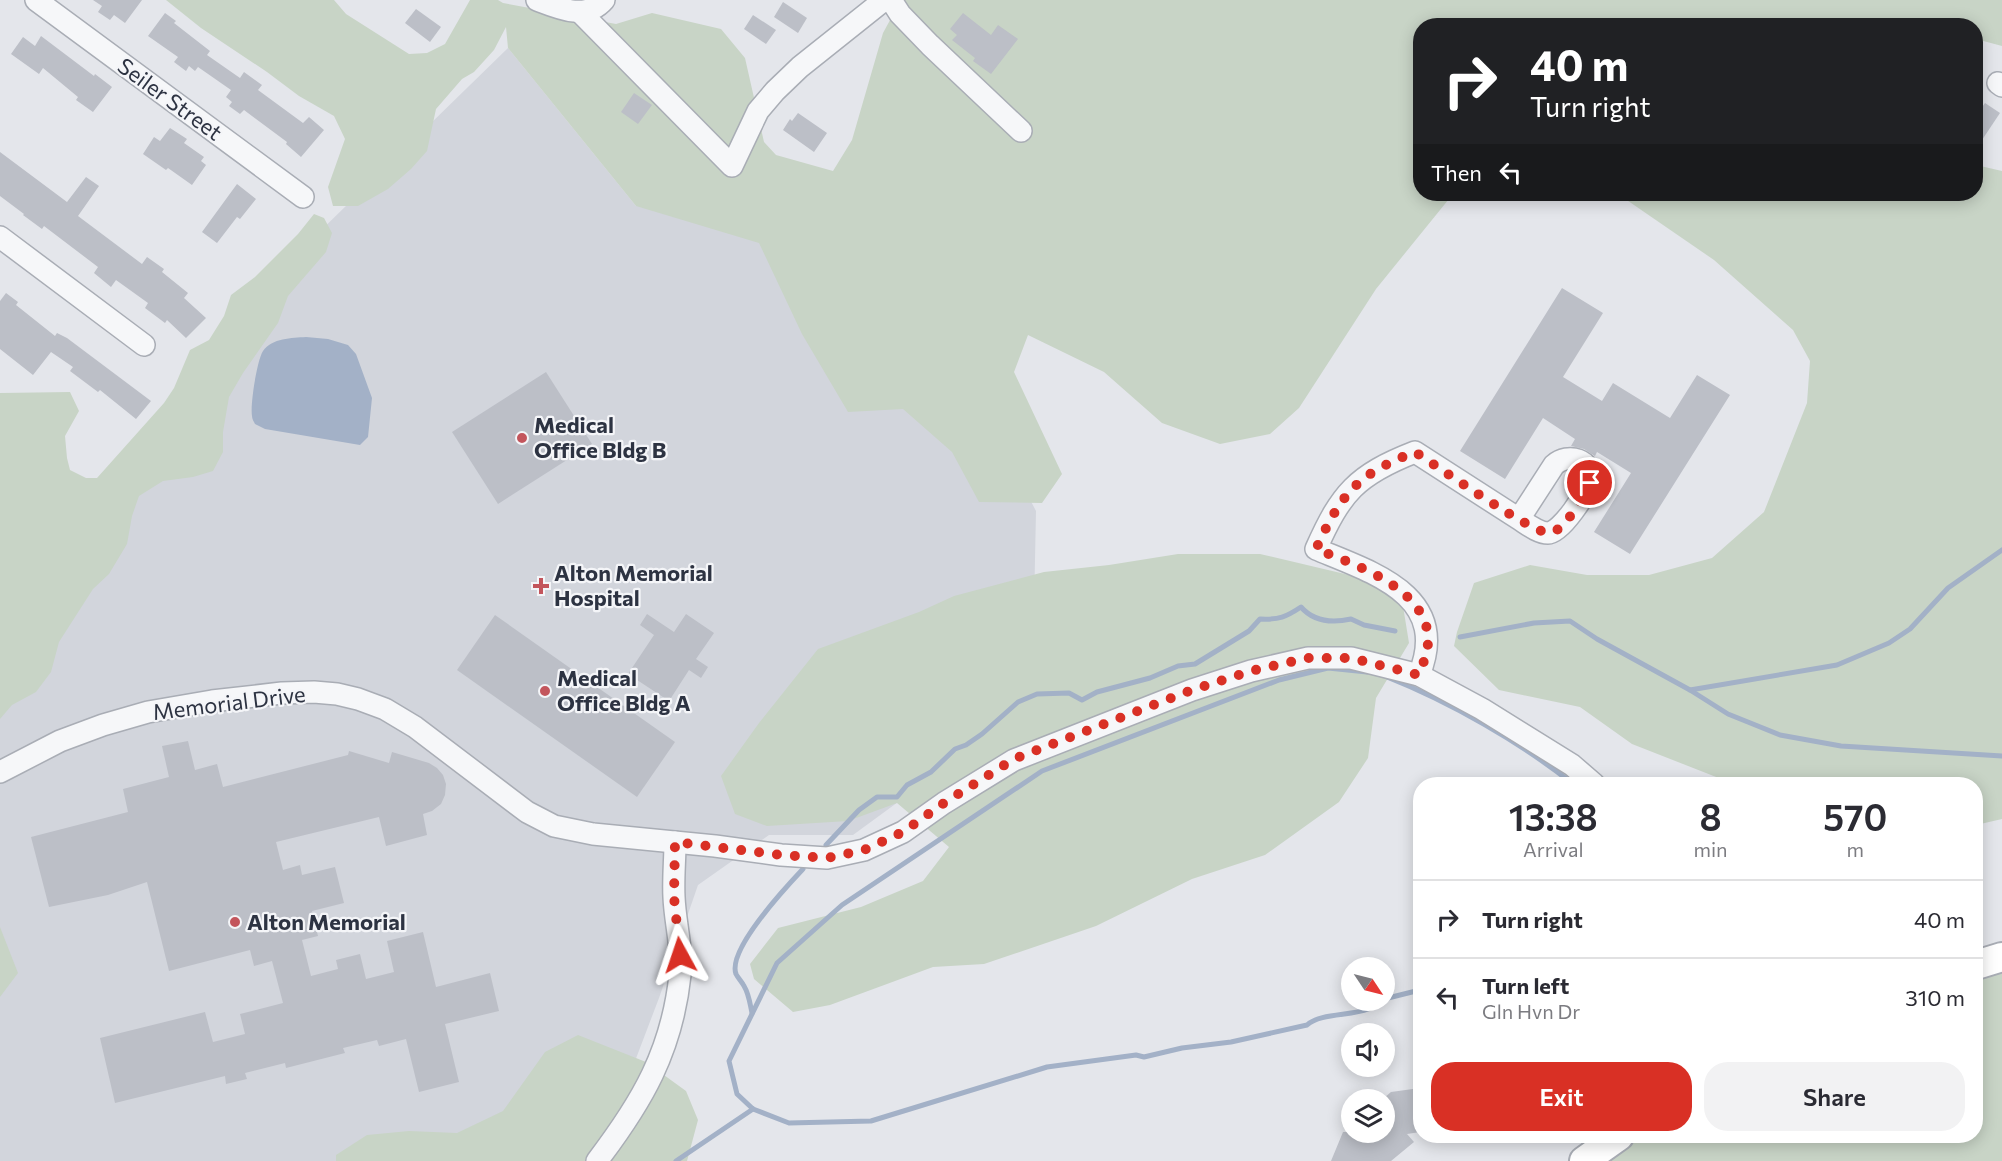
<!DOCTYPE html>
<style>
:root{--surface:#fff;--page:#f2f2f3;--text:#2b2b33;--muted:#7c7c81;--line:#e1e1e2;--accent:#d93025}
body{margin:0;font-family:Commissioner,sans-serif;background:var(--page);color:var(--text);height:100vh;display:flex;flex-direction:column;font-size:22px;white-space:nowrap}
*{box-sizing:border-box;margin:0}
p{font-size:20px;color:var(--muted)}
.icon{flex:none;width:33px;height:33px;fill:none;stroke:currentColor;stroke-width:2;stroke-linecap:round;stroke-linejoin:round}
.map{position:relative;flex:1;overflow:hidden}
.panel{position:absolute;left:1413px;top:777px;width:570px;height:366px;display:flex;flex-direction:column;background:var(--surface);border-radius:24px;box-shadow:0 3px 15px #0003}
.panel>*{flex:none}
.top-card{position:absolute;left:1413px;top:18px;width:570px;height:183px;border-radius:24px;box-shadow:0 3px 15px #0003;background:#202124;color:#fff;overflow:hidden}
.needle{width:39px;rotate:125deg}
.buttons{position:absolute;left:1341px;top:957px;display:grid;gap:12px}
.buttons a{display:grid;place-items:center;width:54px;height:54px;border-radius:50%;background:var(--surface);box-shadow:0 3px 15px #0003;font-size:30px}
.pin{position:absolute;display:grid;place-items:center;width:51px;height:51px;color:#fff;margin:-26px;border:3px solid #fff;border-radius:50%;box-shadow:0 2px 6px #0007}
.me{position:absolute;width:66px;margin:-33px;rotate:355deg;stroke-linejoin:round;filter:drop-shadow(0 0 4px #0008)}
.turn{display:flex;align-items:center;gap:21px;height:126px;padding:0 18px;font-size:27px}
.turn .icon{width:78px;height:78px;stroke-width:2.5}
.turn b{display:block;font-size:42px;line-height:51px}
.then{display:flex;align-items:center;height:57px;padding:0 18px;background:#0003;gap:12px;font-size:22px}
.eta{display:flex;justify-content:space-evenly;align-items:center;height:102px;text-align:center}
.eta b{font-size:36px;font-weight:600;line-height:42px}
.cta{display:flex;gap:12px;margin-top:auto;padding:12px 18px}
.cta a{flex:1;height:69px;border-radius:24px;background:var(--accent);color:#fff;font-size:24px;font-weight:600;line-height:69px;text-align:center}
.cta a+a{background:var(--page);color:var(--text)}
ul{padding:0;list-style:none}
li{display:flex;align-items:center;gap:18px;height:78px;padding:0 18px;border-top:2px solid var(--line)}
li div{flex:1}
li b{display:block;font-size:22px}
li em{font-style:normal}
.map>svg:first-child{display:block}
</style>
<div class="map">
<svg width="2002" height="1161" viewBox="0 0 2002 1161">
<rect width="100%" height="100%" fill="#e4e6eb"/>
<polygon fill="#d2d5dc" points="508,48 636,206 715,180 985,415 1036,511 1032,704 853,835 769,835 698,885 659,998 632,1069 520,1161 0,1161 0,661 268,282"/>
<g fill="#c8d4c6">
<polygon points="166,0 334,0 346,14 409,54 427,53 445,44 470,0 498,0 503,3 616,24 652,13 721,29 745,58 764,142 776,155 833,171 852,140 883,33 901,0 2002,0 2002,46 1976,39 1976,26 1420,26 1420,194 1453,194 1376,289 1299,408 1270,434 1220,444 1162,423 1104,372 1028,335 1014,372 1062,474 1042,503 979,502 952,452 903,409 848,412 802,334 759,243 636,206 508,48 506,27 494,50 474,72 462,79 436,109 427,151 411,169 388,189 358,206 333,206 328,187 345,139 334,116 299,96 267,72 201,28"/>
<polygon points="1976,165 2002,171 2002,819 1976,825 1976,784 1734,784 1632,744 1580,707 1499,690 1454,646 1457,632 1474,583 1530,565 1587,575 1649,575 1712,558 1764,512 1807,403 1810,361 1793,330 1714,260 1618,194 1976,194"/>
<polygon points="314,214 324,218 332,233 326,252 288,296 278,323 243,373 229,397 223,432 223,452 213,471 193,477 163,481 139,496 132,516 127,544 109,574 93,589 59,642 51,672 36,692 12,705 0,719 0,393 70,392 79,411 65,436 67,458 70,470 86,478 97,478 164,403 174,388 190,350 209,340 224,316 231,295 255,277 298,234"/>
<polygon points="1178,554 1260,554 1366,579 1403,606 1409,643 1376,698 1368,758 1339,802 1265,855 1192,879 1096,926 984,964 933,967 830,1005 793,1012 754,979 750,964 778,928 861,907 923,881 949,847 897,803 848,821 767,826 735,814 721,776 759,723 818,649 919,612 954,596 1044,572 1109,565"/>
<polygon points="0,927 18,973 0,997"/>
<polygon points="2002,971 2002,1161 1609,1161 1642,1136 1976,1136 1976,981"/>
<polygon points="578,1035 646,1062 686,1091 698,1120 687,1161 336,1161 336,1155 367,1135 409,1131 457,1133 503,1111 545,1052"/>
</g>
<path fill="#a3b1c7" d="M306 337 328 339 348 345 356 354 372 398 368 437 360 445 265 429 255 424C254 422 252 419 252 416 250 405 257 360 263 351 272 338 292 338 306 337Z"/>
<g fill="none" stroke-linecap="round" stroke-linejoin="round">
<g stroke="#a3b1c7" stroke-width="5">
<polyline points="1460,637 1534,623 1570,621 1597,639 1690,690 1728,714 1780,735 1841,746 2002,756"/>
<path d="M1367 672 1328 668 1279 680 1042 771 842 905 777 963 729 1061 737 1094 753 1109 789 1123 871 1121 1047 1067 1136 1055 1144 1057 1182 1048 1231 1042 1307 1025C1320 1013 1351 1016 1368 1009 1372 1007 1375 1003 1380 1000"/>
<path d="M1387 677C1450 702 1520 742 1573 784"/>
<polyline points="1690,690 1837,665 1889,643 1910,629 1948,588 2002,550"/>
<path d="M826 845 859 810 877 797H897L907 785 931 772 955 749 966 745 982 734 1018 702 1037 694 1069 693 1082 700 1097 692 1150 678 1178 666 1195 664 1249 631 1260 619C1279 620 1286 617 1301 607 1314 622 1333 623 1351 619L1364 625 1395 631"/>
<polyline points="1384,999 1420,990"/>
<path d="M752 1013C750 1004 749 994 744 986 742 982 738 978 736 974 727 950 786 887 803 869"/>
<polyline points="676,1161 753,1109"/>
</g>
</g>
<g fill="#bcbfc7">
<polygon points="93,0 142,0 125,23 114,15 110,20 98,12 102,6"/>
<polygon points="783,2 807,18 798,33 774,17"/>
<polygon points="416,9 441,27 430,42 405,23"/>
<polygon points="165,13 176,21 174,23 210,51 207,55 240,78 244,72 262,85 258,90 303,123 309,117 324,130 301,157 286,144 287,142 244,110 240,114 229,106 232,102 226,97 231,90 198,67 195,71 189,66 186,71 174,62 178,57 148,36"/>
<polygon points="963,13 991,35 998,25 1018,39 991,74 973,61 975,58 952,40 957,35 950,29"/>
<polygon points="753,15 776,30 766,44 744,29"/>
<polygon points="41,36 94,76 95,74 112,87 93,112 76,100 78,97 43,68 39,74 11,54 23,37 35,46"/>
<polygon points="634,93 652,105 638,124 621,112"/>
<polygon points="1985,103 2000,113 1976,149 1976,116"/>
<polygon points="798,113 827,133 814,152 783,130 790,119 792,121"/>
<polygon points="170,128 187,139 184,143 204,157 201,161 206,165 192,185 168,168 166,170 143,154 154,137 160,141"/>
<polygon points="0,152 67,202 86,177 99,186 78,216 142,264 147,257 164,269 162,272 188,293 184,298 206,318 186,338 167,320 165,323 145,308 148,303 116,280 111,287 94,273 98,267 44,226 42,229 23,215 24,214 0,196"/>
<polygon points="237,184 256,199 240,219 237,217 217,243 202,232"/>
<polygon points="1562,288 1603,313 1563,377 1602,401 1613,383 1670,418 1697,375 1730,395 1630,554 1594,532 1631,473 1597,452 1595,456 1584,449 1571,446 1575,439 1543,418 1505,479 1460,451"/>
<polygon points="6,293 18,302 16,305 55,336 57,333 67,338 151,401 136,419 100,390 98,392 70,371 73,367 51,352 33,375 0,349 0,301"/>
<polygon points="546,372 592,444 498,504 452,432"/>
<polygon points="647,614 674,632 686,614 714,633 696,659 708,667 701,678 689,670 669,701 628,674 654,635 640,625"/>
<polygon points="495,615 675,742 637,797 457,670"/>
<polygon points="188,741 195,770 217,764 223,787 348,755 349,751 389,763 392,752 429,763 437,768 443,775 446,784 445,795 441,804 432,811 423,814 427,835 386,846 379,817 276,842 283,870 300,865 302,875 335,867 344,903 312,911 318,936 302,940 311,976 338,969 336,960 360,954 366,979 394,972 387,941 423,932 436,987 490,973 499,1011 445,1024 459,1082 419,1092 406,1039 379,1046 377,1040 343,1048 345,1053 286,1068 285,1063 245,1073 247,1079 226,1084 225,1076 115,1103 100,1038 205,1012 213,1042 245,1034 240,1014 283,1003 272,961 254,966 250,950 169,971 147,882 108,895 49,907 31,837 128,812 123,789 169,777 162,746"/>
<polygon points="1420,1088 1420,1132 1407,1134 1414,1142 1391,1161 1331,1161 1343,1132 1384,1132 1384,1098 1391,1092"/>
</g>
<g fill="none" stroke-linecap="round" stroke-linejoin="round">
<g stroke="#a9adb5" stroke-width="24">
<g id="street">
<polyline points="36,0 303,197"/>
<path d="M537 0C558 8 586 21 604 0"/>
<polyline points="891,0 900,14 930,45 1021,131"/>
<polyline points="580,12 732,166 758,111 775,91 800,67 884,0"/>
<polyline points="1998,83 2002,86"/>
<polyline points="0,237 144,345"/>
<path d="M1419 675C1451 596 1374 573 1316 549 1341 493 1356 475 1415 452L1519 519C1527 524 1538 533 1548 533 1561 533 1588 492 1590 480 1593 460 1568 452 1554 465L1519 519"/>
<polyline points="0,772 60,741 103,725 148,712 212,701 282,693 314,692 337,694 358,699 385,709 415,727 527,812 554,826 593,834 715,846 781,855 827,858 864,850 903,832 944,803 1014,760 1192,690 1251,671 1308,658 1351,658 1419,675 1482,709 1572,765 1594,784"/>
<path d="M597 1161C642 1102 672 1051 680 975 683 950 675 923 674 897 673 879 675 860 675 842"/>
</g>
</g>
<g stroke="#a9adb5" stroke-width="32">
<g id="secondary">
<polyline points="1976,965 2002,957"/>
<polyline points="1584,1161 1619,1136"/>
</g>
</g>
<use href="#street" stroke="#f6f7f9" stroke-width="21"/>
<use href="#secondary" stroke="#fff" stroke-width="28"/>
</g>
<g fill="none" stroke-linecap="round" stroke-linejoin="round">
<path stroke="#d93025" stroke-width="10" stroke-dasharray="0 18" d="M680 955 674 897 675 842 781 855 827 858 864 850 903 832 944 803 1014 759 1192 690 1251 671 1308 658H1351L1419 675C1423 664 1427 654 1428 643 1431 590 1356 565 1316 549 1342 493 1356 475 1415 452 1434 464 1536 536 1550 533 1566 530 1583 496 1590 483"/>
</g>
<g fill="#c3555c" stroke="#f4f5f8" stroke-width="2">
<circle cx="522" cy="438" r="6"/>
<path d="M538 577h6v6h6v6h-6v6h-6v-6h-6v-6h6z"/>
<circle cx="545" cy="691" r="6"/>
<circle cx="235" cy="922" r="6"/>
</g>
<g text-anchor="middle" stroke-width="4.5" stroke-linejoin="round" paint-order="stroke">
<g font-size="22" fill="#2d3342" stroke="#f4f5f8">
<text transform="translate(170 99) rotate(36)" y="8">Seiler Street</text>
<text transform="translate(229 703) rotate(-7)" y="8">Memorial Drive</text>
</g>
<g font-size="22" font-weight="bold" fill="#2d3342" stroke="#f4f5f8" text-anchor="start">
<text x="534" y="433">Medical<tspan x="534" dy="25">Office Bldg B</tspan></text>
<text x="554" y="581">Alton Memorial<tspan x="554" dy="25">Hospital</tspan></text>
<text x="557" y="686">Medical<tspan x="557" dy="25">Office Bldg A</tspan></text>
<text x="247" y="930">Alton Memorial</text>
</g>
</g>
</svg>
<div class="buttons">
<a><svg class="needle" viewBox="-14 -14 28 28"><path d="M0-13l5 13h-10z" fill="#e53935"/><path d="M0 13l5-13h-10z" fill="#7c7c81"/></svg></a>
<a><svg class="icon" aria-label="sound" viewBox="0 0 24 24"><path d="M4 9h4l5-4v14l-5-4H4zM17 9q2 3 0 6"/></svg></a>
<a><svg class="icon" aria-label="layers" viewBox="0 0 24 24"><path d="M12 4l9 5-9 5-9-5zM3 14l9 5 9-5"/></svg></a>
</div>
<div class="pin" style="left:1590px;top:483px;background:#d93025"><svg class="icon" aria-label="arrive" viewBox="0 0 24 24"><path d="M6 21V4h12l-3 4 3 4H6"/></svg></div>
<svg class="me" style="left:680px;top:955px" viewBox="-20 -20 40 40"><path d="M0-17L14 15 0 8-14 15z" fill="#d93025" stroke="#fff" stroke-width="4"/></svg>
<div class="top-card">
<div class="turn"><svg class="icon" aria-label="right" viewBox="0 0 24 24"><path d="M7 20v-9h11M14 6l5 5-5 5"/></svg><div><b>40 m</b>Turn right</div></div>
<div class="then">Then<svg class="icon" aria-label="left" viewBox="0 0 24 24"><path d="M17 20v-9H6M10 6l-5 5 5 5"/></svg></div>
</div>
<section class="panel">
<div class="eta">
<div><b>13:38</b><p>Arrival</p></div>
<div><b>8</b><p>min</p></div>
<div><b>570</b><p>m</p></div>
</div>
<ul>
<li><svg class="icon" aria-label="right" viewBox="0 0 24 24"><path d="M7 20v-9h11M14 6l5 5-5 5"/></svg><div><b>Turn right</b></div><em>40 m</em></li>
<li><svg class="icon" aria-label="left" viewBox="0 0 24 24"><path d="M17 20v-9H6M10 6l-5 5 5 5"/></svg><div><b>Turn left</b><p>Gln Hvn Dr</p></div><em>310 m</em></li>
</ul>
<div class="cta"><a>Exit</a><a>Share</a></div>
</section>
</div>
